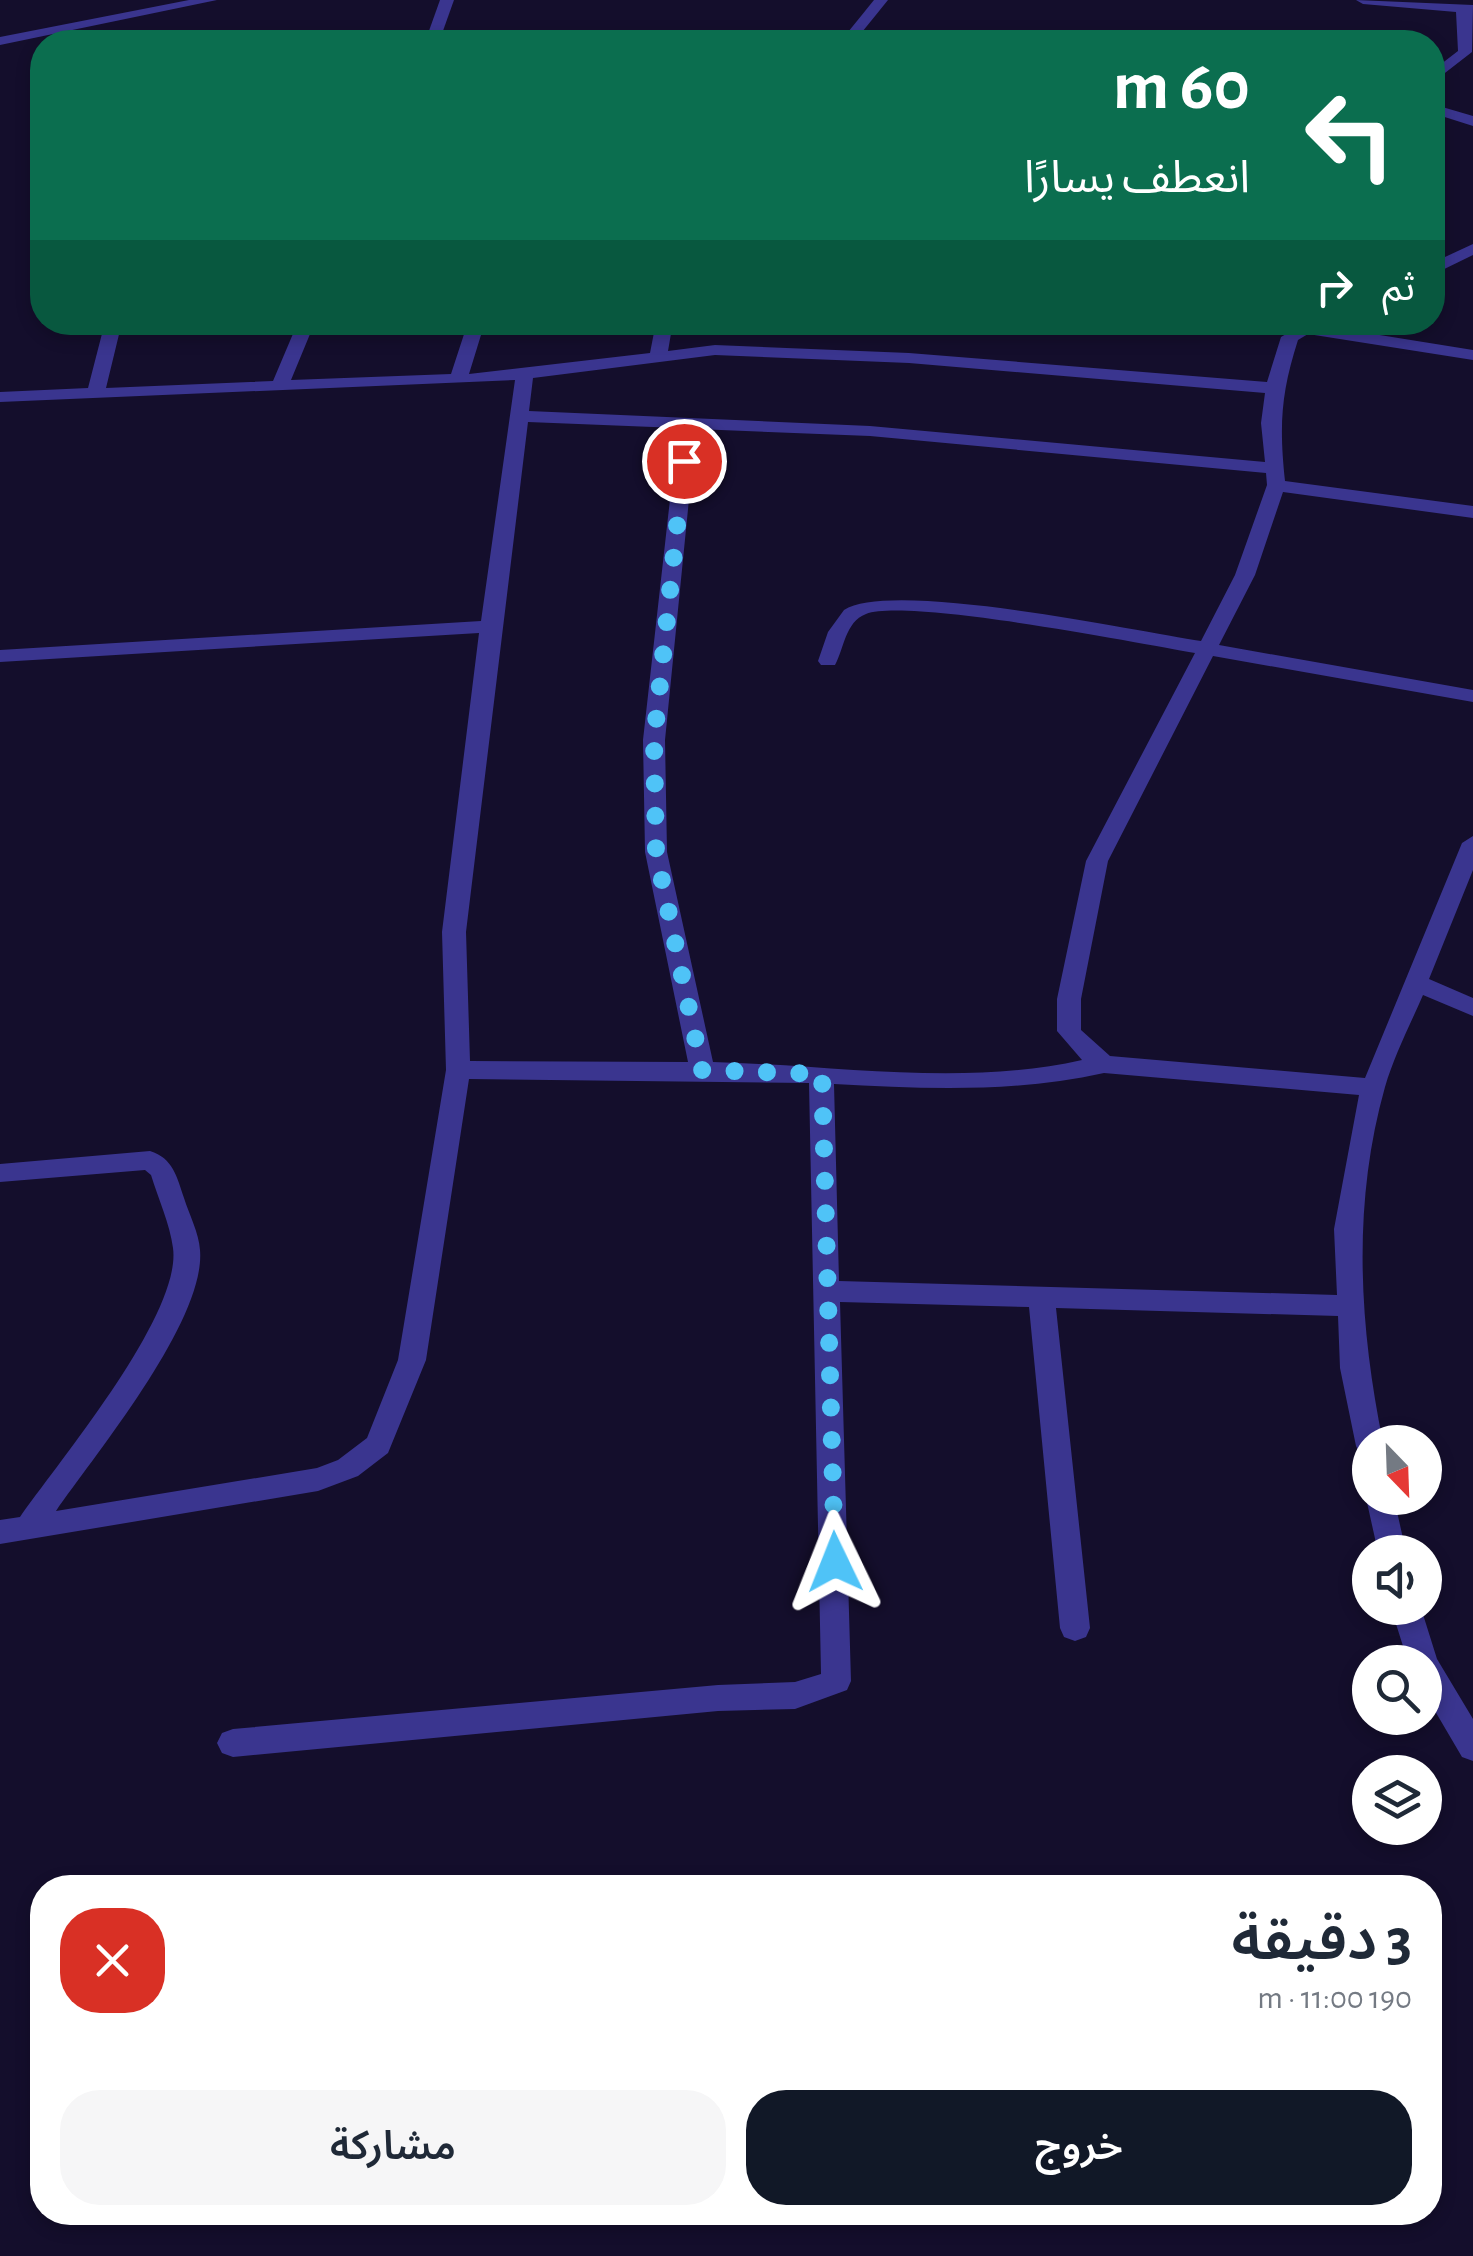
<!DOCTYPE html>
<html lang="ar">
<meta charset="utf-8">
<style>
:root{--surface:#fff;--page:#f6f6f7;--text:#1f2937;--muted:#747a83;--accent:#111827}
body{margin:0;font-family:"Alegreya Sans","Noto Sans Arabic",sans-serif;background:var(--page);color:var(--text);direction:rtl;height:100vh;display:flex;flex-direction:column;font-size:38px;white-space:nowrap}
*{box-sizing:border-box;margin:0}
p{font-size:32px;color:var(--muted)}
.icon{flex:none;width:55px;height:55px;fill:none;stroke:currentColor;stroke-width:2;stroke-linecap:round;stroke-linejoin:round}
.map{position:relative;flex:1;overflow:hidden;direction:ltr}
.details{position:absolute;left:30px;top:1875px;width:1412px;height:350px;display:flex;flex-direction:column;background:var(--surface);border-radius:40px;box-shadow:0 5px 15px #0003;direction:rtl}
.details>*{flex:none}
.top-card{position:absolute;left:30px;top:30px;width:1415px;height:305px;border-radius:40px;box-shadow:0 5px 15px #0003;direction:rtl;background:#0b6e4f;color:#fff;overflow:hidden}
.needle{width:65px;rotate:157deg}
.tools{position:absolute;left:1352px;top:1425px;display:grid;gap:20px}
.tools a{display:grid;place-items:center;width:90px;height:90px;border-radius:50%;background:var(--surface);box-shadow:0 5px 15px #0003;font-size:50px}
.pin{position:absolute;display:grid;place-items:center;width:85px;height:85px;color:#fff;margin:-42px;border:5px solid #fff;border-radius:50%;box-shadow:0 2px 10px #0007}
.me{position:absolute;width:110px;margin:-55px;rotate:358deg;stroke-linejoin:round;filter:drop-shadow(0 0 8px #0008)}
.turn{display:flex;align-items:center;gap:35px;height:210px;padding:0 30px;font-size:45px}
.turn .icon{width:130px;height:130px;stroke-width:2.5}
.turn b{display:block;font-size:70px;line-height:85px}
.then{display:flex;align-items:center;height:95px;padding:0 30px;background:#0003;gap:20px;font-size:38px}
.round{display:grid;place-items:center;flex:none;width:105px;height:105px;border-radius:40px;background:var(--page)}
.head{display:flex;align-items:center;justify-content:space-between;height:170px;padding:0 30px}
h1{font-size:60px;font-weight:600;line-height:75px}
.action{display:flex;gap:20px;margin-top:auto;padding:20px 30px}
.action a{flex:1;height:115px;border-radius:40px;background:var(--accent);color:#fff;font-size:40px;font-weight:600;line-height:115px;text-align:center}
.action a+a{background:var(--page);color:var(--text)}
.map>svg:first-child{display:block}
</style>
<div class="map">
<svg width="1473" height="2256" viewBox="0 0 1473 2256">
<rect width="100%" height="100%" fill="#140e2c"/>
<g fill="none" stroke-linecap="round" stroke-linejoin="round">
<g fill="#3a358f" fill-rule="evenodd">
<polygon points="189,0 217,0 0,45 0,37"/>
<polygon points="440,0 454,0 439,42 425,42"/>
<polygon points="874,0 888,0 854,42 840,42"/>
<polygon points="1356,0 1473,5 1472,52 1432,83 1432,71 1458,51 1456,12 1363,4"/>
<polygon points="1432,104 1473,116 1473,126 1432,113"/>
<polygon points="1473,244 1473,255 1432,275 1432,263"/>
<path d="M105 322H122L106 388 273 381 298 322H315L291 380 451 374 468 322H485L469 374 650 353 656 322H673L668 351 715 345 909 353 1267 382 1281 337 1305 323 1473 350V360L1308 334 1298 340C1281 393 1279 425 1285 481L1473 506V518L1283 492 1255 575 1219 645 1473 690V702L1213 656 1108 861 1081 999V1030L1110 1056 1365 1078 1462 843 1473 836V870L1429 979 1473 998V1016L1423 995C1410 1025 1394 1056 1385 1087 1352 1204 1359 1325 1383 1442H1370V1457L1360 1454 1356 1446 1340 1368 1338 1316 1056 1308 1090 1628 1086 1637 1075 1641 1064 1637 1060 1628 1029 1307 840 1302 851 1681 847 1690 795 1709 718 1711 233 1757 222 1753 217 1743 222 1733 233 1729 718 1685 795 1682 821 1674 809 1083 469 1079 426 1360 388 1453 358 1476 318 1491 0 1544V1520L20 1517C60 1460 182 1314 173 1248 170 1224 158 1198 151 1175L145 1170 0 1182V1164L150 1151C173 1158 177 1177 184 1198 189 1214 199 1233 200 1250 206 1320 97 1452 56 1511L317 1468 338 1460 367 1438 398 1360 446 1070 442 932 479 633 0 662V650L481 621 515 380 0 402V392L88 388ZM715 355 909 363 1265 393 1261 423 1265 462 870 426 529 411 533 378ZM528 422 678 428 643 740 645 852 688 1062 470 1061 466 932ZM696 429 870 436 1266 473 1267 485 1235 575 1201 641C1135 631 892 579 844 610L828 632 818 661 821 665H835C844 649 845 622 866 614 908 598 1138 643 1195 653L1086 861 1057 999V1031L1082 1060C962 1087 834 1065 713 1062L667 852 665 740ZM1104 1073 1359 1095 1334 1229 1337 1295 839 1281 834 1084C925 1089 1014 1093 1104 1073Z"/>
<polygon points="1370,1490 1370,1498 1394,1498 1406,1552 1378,1552 1366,1498"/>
<polygon points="1391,1608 1421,1608 1437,1659 1473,1719 1473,1761 1462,1757 1425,1694 1425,1662 1408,1662"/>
</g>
</g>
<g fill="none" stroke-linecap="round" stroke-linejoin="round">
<polyline stroke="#4fc3f7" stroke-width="18" stroke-dasharray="0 32.4" points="684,461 654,740 656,852 702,1070 822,1074 835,1562"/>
</g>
</svg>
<div class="tools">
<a><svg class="needle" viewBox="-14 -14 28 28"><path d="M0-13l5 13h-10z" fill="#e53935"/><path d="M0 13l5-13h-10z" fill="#747a83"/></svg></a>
<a><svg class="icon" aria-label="sound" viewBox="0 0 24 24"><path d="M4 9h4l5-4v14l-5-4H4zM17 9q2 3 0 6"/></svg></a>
<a><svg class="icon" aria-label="search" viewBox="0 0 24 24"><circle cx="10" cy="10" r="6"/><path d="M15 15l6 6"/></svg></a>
<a><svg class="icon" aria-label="layers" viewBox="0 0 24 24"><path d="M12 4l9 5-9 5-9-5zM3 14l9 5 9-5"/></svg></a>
</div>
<div class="pin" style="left:684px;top:461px;background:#d93025"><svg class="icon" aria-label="arrive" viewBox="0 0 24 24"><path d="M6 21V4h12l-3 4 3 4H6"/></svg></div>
<svg class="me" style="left:835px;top:1562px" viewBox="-20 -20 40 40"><path d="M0-17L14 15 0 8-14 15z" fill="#4fc3f7" stroke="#fff" stroke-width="4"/></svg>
<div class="top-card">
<div class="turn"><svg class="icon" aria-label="left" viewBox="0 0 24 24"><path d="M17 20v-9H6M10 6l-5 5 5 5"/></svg><div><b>60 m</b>انعطف يسارًا</div></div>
<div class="then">ثم<svg class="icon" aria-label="right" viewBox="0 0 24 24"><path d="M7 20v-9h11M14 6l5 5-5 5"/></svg></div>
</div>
<section class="details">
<div class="head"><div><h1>3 دقيقة</h1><p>190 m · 11:00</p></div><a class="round" style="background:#d93025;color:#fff"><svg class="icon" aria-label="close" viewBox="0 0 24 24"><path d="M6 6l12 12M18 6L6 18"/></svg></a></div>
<div class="action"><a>خروج</a><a>مشاركة</a></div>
</section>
</div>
